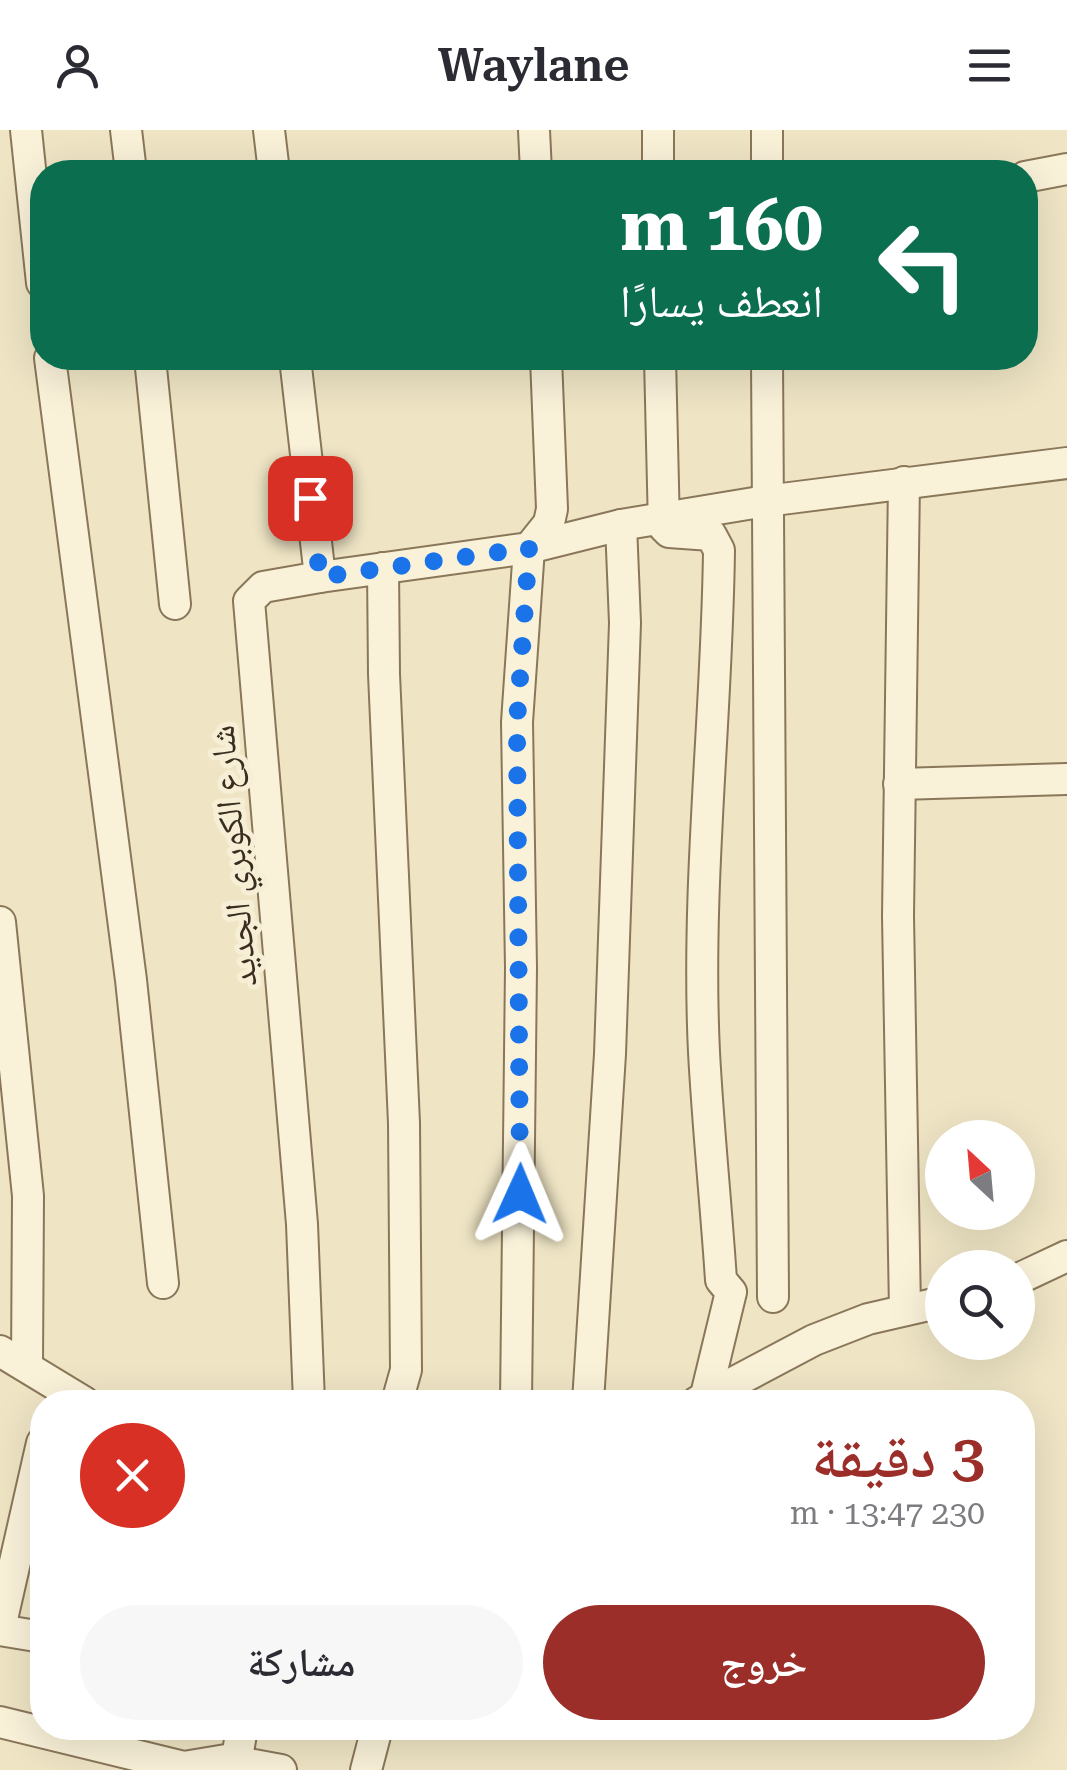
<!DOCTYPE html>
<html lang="ar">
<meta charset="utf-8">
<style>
:root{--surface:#fff;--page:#f7f7f7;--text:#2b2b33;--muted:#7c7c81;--accent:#9b2e29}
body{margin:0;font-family:"Roboto Serif","Noto Naskh Arabic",serif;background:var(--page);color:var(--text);direction:rtl;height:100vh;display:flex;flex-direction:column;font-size:38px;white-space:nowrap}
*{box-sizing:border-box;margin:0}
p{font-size:32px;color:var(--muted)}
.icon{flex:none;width:55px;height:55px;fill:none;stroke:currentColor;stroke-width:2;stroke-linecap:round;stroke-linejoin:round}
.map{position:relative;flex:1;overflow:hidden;direction:ltr}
.side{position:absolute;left:30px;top:1260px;width:1005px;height:350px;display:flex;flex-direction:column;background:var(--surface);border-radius:40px;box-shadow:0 10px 40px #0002;direction:rtl}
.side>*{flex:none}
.guide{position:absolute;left:30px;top:30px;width:1008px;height:210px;border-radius:40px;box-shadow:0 10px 40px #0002;direction:rtl;background:#0b6e4f;color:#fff;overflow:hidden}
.needle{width:65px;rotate:334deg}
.fabs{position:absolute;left:925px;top:990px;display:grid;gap:20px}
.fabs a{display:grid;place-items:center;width:110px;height:110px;border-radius:50%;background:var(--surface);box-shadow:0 10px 40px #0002;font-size:50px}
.pin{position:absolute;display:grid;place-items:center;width:85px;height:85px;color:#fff;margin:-42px;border-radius:20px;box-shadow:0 5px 15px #0006}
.me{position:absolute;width:110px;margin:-55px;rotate:1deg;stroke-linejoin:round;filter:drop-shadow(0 0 8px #0008)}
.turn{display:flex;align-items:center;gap:35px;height:210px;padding:0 50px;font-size:45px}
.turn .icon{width:130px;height:130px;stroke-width:2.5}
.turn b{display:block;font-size:70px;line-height:85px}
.round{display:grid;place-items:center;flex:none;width:105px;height:105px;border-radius:52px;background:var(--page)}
.summary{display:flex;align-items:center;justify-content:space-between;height:170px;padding:0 50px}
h1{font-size:60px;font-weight:600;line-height:75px;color:var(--accent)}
.action{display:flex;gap:20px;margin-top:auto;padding:20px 50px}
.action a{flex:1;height:115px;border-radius:60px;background:var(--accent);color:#fff;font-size:40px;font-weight:600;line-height:115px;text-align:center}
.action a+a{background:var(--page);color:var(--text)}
header{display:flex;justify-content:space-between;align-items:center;height:130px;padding:0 50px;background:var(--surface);font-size:45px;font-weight:600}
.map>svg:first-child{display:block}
</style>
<header><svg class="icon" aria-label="menu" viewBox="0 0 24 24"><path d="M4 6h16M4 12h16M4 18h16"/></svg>Waylane<svg class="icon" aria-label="person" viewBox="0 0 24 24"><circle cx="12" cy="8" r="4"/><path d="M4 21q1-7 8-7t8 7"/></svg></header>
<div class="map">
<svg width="1067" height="1640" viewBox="0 0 1067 1640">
<rect width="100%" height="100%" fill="#efe5c5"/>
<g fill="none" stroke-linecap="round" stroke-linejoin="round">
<g stroke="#8a775a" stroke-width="34">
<g id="minor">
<polyline points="26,0 42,153"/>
<polyline points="126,0 131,42"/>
<polyline points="269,0 274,42"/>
<polyline points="534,0 536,42"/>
<polyline points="658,0 658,42"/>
<polyline points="767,0 767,42"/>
<polyline points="1025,47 1067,39"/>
<polyline points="50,228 131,850 163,1153"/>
<polyline points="150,228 175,474"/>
<polyline points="295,228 320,447 263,457 249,471 302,1094 309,1272"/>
<path d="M660 228 664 397 669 402 711 405 719 420C717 587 696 756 704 922 708 998 716 1074 721 1150L731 1162 706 1265"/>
<polyline points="767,228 773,1167"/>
<polyline points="904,352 898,786 905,1180"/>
<polyline points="383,438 384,544 404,993 406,1240 397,1272"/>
<polyline points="320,447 529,418 621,395 766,371 1067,333"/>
<polyline points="899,654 1067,649"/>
<polyline points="0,792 28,1066 27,1236"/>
<polyline points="1018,1149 1067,1126"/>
<polyline points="0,1221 84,1272"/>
<polyline points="516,1272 521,838 517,592 529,418 549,393 552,379 546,228"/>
<polyline points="588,1272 610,924 625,493 621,395"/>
<polyline points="697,1272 814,1210 868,1189 942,1172"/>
<polyline points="0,1498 42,1313"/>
<polyline points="0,1500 42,1507"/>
<polyline points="0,1592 184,1637 226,1630 281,1640"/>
<polyline points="235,1640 242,1598"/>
<polyline points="366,1640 377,1598"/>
</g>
</g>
<use href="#minor" stroke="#f9f1d8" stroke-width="30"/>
</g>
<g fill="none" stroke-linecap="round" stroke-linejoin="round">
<polyline stroke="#1a73e8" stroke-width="18" stroke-dasharray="0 32.4" points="310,368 320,447 529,418 517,592 520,1064"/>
</g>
<g text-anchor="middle" stroke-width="10" stroke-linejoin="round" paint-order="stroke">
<g font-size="35" fill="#3a2d1f" stroke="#f6eed5">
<text transform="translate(233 726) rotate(-95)" y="12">شارع الكوبري الجديد</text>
</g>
</g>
</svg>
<div class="fabs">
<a><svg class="needle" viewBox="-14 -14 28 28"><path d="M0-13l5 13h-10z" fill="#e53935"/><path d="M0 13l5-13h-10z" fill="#7c7c81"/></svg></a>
<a><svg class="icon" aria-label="search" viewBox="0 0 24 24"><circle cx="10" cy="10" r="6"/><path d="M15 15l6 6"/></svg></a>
</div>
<div class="pin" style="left:310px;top:368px;background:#d93025"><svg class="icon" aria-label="arrive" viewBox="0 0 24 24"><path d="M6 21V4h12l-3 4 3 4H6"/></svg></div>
<svg class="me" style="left:520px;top:1064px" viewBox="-20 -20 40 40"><path d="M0-17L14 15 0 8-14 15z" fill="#1a73e8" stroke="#fff" stroke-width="4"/></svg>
<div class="guide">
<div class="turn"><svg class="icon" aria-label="left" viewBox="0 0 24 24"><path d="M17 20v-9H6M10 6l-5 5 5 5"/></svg><div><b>160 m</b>انعطف يسارًا</div></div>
</div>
<section class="side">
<div class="summary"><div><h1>3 دقيقة</h1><p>230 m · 13:47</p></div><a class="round" style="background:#d93025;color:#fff"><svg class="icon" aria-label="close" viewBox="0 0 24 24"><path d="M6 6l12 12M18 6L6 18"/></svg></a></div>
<div class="action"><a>خروج</a><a>مشاركة</a></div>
</section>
</div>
